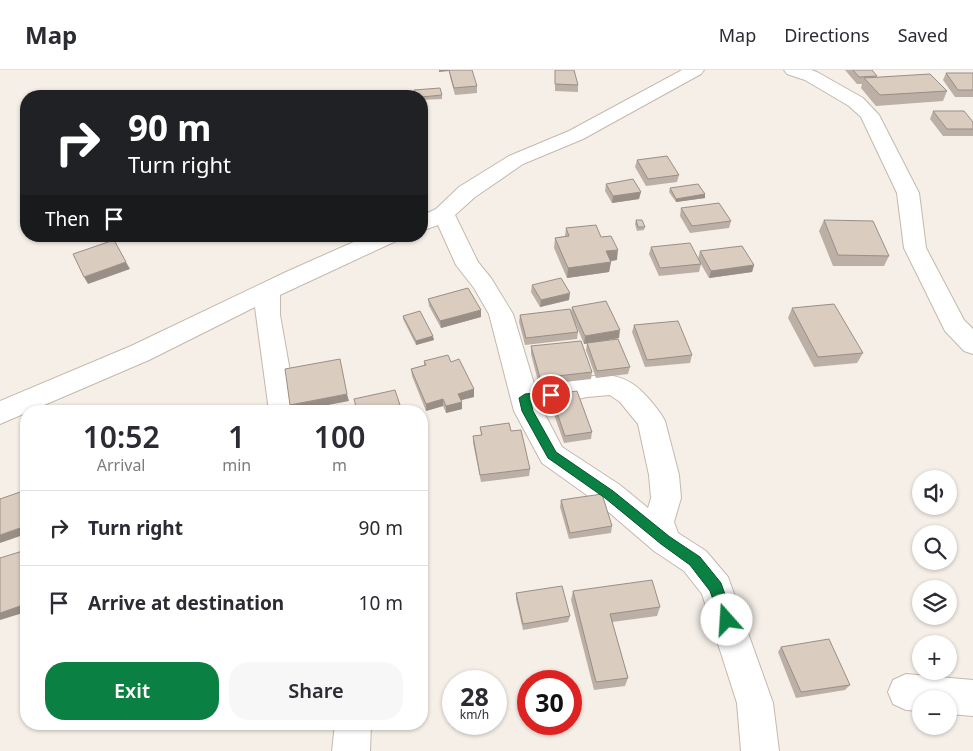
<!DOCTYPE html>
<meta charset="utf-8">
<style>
:root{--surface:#fff;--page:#f7f7f7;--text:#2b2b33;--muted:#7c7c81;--line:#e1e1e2;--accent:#0b8043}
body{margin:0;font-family:"Noto Sans",sans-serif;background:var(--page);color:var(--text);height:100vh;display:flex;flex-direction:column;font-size:19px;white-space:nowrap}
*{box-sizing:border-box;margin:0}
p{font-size:16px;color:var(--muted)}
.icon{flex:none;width:28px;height:28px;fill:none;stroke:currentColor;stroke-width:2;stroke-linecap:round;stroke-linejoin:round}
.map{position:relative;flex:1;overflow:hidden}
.drawer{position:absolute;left:20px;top:335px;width:408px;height:325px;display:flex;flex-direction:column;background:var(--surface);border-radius:20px;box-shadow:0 1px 4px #0004}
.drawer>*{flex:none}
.top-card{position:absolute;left:20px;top:20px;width:408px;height:152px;border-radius:20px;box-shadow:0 1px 4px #0004;background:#202124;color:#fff;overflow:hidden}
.tools{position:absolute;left:912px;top:400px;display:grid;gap:10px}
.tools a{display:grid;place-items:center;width:45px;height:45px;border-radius:50%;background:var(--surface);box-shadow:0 1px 4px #0004;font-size:25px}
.speed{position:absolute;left:442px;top:600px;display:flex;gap:10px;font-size:25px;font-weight:700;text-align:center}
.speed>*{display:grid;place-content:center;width:65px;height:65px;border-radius:50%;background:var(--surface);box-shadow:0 1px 4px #0004;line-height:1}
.speed small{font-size:12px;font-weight:400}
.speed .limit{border:8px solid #d22;background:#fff;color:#111}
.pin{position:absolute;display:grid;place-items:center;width:42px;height:42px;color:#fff;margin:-21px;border:2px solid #fff;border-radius:50%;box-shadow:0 1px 5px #0007}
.me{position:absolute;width:55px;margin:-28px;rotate:341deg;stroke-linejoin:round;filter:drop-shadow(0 0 4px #0008)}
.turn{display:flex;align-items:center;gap:18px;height:105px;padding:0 25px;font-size:22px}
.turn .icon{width:65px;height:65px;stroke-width:2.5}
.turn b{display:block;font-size:35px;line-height:42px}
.then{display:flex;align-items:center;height:48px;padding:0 25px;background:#0003;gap:10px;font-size:19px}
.eta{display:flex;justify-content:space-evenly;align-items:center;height:85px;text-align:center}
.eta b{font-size:30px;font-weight:600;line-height:35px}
.cta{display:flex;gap:10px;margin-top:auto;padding:10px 25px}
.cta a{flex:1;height:58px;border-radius:20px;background:var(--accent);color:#fff;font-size:20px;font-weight:600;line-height:58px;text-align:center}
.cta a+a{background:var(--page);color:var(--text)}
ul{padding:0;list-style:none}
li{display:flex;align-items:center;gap:15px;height:75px;padding:0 25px;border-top:1px solid var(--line)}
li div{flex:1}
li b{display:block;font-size:19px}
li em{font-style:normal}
header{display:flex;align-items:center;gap:30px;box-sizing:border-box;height:70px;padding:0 25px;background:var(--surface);border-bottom:1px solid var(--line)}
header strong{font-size:24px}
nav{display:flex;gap:28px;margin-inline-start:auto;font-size:18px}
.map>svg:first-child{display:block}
</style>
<header>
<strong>Map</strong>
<nav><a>Map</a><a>Directions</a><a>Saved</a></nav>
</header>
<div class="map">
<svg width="973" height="681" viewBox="0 0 973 681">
<rect width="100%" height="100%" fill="#f5efe8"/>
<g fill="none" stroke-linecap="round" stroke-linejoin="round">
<g stroke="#c5b8ad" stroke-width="2">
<g id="minor">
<path d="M682 0H704L701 4 583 69 523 94 475 127 455 145 478 192 491 208 513 244 535 317C580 314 613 286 649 329 655 336 661 343 665 351L679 405 681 428 674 452 678 463 706 481 728 507 773 633 779 681H741L737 633 702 524 684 501 654 481 598 433 542 393 514 341 489 244 474 218 456 195 438 155 421 161V146L436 139 459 117 509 86 569 61ZM610 325 620 332 638 354 649 405 651 428 648 438 620 415 562 377 541 337 587 327Z"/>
<polygon points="784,0 811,0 817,2 863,28 879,45 919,123 926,178 964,250 973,259 973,284 964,281 945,261 904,178 897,123 861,47 849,36 805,10 787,4"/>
<polygon points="367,166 399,166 396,171 280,225 280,245 297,341 269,341 255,237 149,290 0,354 0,331 131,276 286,202"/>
<polygon points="906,604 973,610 973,646 949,644 949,629 921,629 921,641 906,640 893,634 888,622 893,610"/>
<polygon points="335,654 371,654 370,681 332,681"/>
</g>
</g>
<use href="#minor" fill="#fff" fill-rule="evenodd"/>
</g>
<g fill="#bcafa5">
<polygon points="449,0 477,16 477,23 455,25 450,7"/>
<polygon points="555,0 578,15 578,22 555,21"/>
<polygon points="845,0 872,0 877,7 947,21 943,31 876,36 861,18 862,14 857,14"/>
<polygon points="946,3 973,3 973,27 955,27 943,10"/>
<polygon points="442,25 442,29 421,30 421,26"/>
<polygon points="933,41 973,52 973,66 943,66 930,49"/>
<polygon points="637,90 679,105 677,112 646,116 635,97"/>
<polygon points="606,114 639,129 612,133 605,121"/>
<polygon points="670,118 705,124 705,128 676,132 669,122"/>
<polygon points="681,138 731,151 729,158 690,163 680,146"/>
<polygon points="636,150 645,157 644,160 637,161 635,154"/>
<polygon points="824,150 889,186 884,196 833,196 819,161"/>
<polygon points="566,158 601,167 617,190 611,191 609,202 567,208 554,178 555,168 565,166"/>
<polygon points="651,177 698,189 700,181 754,195 752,202 709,208 698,189 701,194 699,202 659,206 649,184"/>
<polygon points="532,215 569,230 540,237 531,222"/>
<polygon points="428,229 481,247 441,258 429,236"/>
<polygon points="572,237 619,268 596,272 630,297 628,304 596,308 586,280 587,273 584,274 575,252 578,262 577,269 525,275 519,252 520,245 571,242"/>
<polygon points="792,238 863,283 857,293 814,297 788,248"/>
<polygon points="403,246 434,270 416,275 403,249"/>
<polygon points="634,255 692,285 690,293 645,297 632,262"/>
<polygon points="531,276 592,302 591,309 539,315 531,284"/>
<polygon points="424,291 451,292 474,319 474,327 461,330 462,339 446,343 443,336 426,341 412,306 411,299 424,295"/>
<polygon points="551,325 592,362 591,369 564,373 550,333"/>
<polygon points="480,357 511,361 530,399 529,406 481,412 473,373 473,366 481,365"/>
<polygon points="561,430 612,456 611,463 569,469 560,437"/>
<polygon points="573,521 660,537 657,546 612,552 628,608 625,616 594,620 571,530"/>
<polygon points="516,523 570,546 568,552 523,560 516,529"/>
<polygon points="781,577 850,615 845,620 796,628 778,582"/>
</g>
<g fill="#998f86">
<polygon points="439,0 449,0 449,1 439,2"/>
<polygon points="641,122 639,129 612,133 613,126"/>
<polygon points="705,124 705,128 676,132 676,129"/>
<polygon points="618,180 617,190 604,192 606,181"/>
<polygon points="126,192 130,199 88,214 84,207"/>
<polygon points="611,192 609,202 567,208 568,198"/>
<polygon points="754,195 752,202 709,208 711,201"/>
<polygon points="570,223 569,230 540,237 541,230"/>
<polygon points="481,240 481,247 441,258 440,251"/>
<polygon points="620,260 619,268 584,274 585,266"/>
<polygon points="433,266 434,270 416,275 416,271"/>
<polygon points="474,319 474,327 458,331 458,324"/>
<polygon points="347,324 349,331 297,341 292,341 290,335"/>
<polygon points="443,329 443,336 426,341 426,334"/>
<polygon points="462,332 462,339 446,343 446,336"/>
<polygon points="26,456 26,464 0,473 0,465"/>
<polygon points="26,534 26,542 0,550 0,543"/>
</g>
<g fill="#dbccc0" stroke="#998f86">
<polygon points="449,0 472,0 477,16 454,18"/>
<polygon points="555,0 574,0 578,15 555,14"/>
<polygon points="853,0 872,0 877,6 859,7"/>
<polygon points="946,3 973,3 973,20 958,20"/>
<polygon points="930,4 947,21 880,25 864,8"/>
<polygon points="440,18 442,25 421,27 415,26 414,20"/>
<polygon points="933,41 964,41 973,52 973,59 947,59"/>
<polygon points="667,86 679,105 648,109 637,90"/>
<polygon points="633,109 641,122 613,126 606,114"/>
<polygon points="698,114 705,124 676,129 670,118"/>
<polygon points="719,133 731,151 692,156 681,138"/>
<polygon points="636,150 642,150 645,157 638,157"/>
<polygon points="824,150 873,151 889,186 838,185"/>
<polygon points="596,155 601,167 611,166 618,180 606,181 611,192 568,198 555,168 569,166 566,158"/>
<polygon points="114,170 126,192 84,207 73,184"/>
<polygon points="690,173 701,194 660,198 651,177"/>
<polygon points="742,176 754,195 711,201 700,181"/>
<polygon points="561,208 570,223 541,230 532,215"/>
<polygon points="468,218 481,240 440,251 428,229"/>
<polygon points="606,231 620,260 585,266 572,237"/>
<polygon points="834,234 863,283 818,287 792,238"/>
<polygon points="570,239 578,262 526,268 520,245"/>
<polygon points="420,241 433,266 416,271 403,246"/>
<polygon points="678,251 692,285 647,290 634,255"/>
<polygon points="618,269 630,297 597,301 587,273"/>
<polygon points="581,271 592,302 540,308 531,276"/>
<polygon points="448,285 451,292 459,289 474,319 458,324 462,332 446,336 443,329 426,334 411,299 426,295 424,291"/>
<polygon points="340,289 347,324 290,335 285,299"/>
<polygon points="395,320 402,341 357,341 354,329"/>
<polygon points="577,321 592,362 565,366 551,325"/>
<polygon points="509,353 511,361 521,360 530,399 480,405 473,366 482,365 480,357"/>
<polygon points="26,420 26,456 0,465 0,429"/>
<polygon points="602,424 612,456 570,463 561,430"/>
<polygon points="26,480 26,534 0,543 0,488"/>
<polygon points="652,510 660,537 610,544 628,608 596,612 573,521"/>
<polygon points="562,516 570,546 523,554 516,523"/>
<polygon points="829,569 850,615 801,622 781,577"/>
</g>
<polygon fill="#0b8043" stroke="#07532c" points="551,321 556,325 555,328 531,332 533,341 556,382 613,421 670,467 700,487 721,513 734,550 732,555 727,557 722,555 710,521 690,495 661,474 605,428 548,388 522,341 519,328 525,324"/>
</svg>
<div class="tools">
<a><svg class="icon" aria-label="sound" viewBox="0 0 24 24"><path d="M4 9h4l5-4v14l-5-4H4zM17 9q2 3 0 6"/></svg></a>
<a><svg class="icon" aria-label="search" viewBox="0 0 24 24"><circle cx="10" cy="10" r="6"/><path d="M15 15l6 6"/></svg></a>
<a><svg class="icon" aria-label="layers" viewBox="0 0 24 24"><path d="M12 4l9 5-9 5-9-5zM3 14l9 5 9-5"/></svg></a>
<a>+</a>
<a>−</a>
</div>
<div class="speed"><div>28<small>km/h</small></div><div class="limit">30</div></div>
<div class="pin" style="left:551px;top:325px;background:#d93025"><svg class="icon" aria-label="arrive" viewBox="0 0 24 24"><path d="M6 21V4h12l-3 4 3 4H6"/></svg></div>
<svg class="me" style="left:727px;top:550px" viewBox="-20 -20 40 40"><circle r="19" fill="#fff"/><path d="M0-13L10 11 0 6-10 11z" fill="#0b8043"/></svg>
<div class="top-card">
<div class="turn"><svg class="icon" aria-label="right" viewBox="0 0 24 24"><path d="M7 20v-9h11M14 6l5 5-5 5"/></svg><div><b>90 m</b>Turn right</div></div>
<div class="then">Then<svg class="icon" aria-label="arrive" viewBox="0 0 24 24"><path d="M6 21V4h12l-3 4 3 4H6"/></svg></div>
</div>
<section class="drawer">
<div class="eta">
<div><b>10:52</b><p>Arrival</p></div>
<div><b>1</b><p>min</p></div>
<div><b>100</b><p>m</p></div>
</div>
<ul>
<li><svg class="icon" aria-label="right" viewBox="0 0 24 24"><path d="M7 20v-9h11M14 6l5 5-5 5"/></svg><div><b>Turn right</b></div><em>90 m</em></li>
<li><svg class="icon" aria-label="arrive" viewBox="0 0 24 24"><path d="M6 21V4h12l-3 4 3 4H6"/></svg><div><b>Arrive at destination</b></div><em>10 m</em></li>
</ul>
<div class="cta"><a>Exit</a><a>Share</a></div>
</section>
</div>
